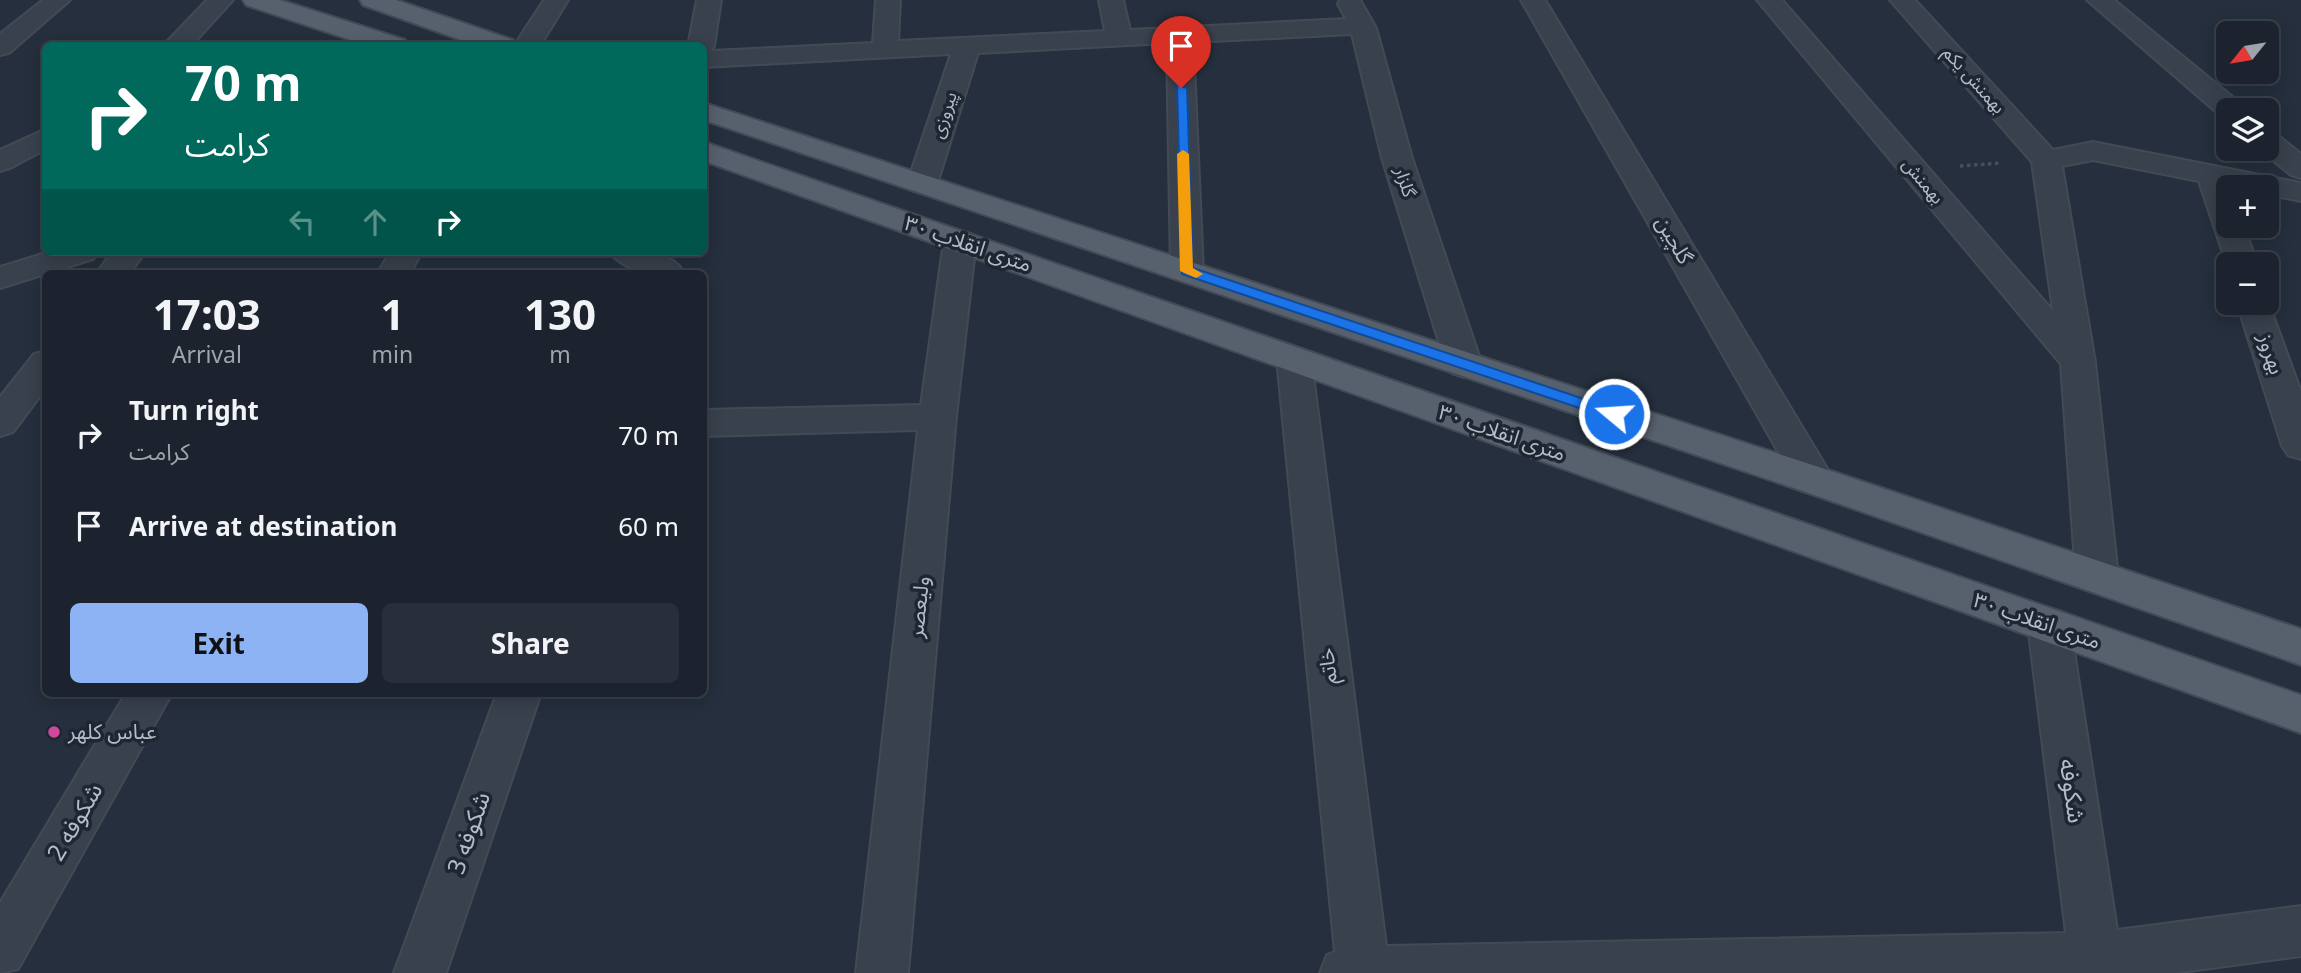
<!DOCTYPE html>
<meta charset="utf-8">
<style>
:root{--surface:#1c232e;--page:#292f3a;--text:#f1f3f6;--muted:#a0a4aa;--line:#3a404a;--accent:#8db3f5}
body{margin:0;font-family:"Noto Sans","Noto Sans Arabic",sans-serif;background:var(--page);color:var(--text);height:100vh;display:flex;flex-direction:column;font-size:26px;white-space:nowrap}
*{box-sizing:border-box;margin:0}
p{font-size:23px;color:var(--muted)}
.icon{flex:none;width:38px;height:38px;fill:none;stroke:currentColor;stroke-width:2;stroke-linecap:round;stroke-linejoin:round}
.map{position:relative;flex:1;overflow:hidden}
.sheet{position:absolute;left:42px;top:270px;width:665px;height:427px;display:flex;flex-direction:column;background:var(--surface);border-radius:10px;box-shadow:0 4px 18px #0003,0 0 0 2px var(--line)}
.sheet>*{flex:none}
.banner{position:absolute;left:42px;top:42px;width:665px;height:214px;border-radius:10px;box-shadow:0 4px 18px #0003,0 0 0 2px var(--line);background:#00695c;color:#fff;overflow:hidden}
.needle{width:46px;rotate:240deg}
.fabs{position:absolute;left:2216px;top:21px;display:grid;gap:14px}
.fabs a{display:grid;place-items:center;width:63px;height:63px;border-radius:10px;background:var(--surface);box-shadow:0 4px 18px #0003,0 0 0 2px var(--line);font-size:35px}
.pin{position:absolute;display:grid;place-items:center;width:60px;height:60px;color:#fff;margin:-72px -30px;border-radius:50% 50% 50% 0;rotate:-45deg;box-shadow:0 0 7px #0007}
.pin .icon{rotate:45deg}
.me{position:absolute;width:77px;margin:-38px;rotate:288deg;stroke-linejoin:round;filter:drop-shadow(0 0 5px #0008)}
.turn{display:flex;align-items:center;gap:24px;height:147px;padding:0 28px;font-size:32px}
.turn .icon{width:91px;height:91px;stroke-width:2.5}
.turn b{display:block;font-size:49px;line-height:60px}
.lanes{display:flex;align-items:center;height:66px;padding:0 28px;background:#0003;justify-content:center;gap:35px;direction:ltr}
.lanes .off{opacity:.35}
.eta{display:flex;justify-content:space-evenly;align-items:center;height:119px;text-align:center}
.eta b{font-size:42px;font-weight:700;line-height:49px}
.primary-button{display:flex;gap:14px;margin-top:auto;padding:14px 28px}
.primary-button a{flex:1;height:80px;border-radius:10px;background:var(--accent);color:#111;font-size:28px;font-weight:700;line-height:80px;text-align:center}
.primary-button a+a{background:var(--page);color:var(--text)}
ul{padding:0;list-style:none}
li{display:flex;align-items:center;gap:21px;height:91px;padding:0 28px}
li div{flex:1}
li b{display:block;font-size:26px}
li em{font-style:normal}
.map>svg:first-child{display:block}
</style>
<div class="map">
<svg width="2301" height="973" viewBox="0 0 2301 973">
<rect width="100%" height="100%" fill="#252f3d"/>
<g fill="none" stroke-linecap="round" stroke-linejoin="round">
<g stroke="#424a56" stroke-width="4">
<g id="minor">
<polygon points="43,0 70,0 9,53 0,55 0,34"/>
<polygon points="207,0 233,0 191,46 163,46"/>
<polygon points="544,0 568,0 540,46 514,46"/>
<polygon points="697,0 721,0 714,46 711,51 873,43 876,0 900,0 898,41 1105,31 1099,0 1123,0 1130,30 1346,19 1338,4 1340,0 1360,0 1376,28 1412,158 1482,365 1476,373 1464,377 1452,373 1446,365 1382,158 1352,34 1193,42 1203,271 1198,278 1187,281 1176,278 1171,271 1167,43 978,53 937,184 933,190 922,193 911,190 907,184 951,54 704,67 704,46 688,46"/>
<polygon points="1521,0 1545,0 1828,470 1833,480 1828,490 1814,494 1800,490"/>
<polygon points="1757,0 1782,0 2053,311 2032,162 1890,0 1915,0 2053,150 2093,142 2301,183 2301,201 2266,194 2266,187 2228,187 2228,226 2244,226 2257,264 2228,264 2228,268 2199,181 2093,160 2062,166 2095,362 2118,577 2112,588 2097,593 2082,588 2076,577 2061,364"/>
<polygon points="2087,0 2114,0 2241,104 2245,110 2228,110 2228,118 2221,116"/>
<polygon points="46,129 46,149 10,168 0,171 0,150"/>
<polygon points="2266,131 2276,134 2301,154 2301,178 2291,175 2259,149 2266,149"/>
<polygon points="960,232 971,234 976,241 956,417 908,973 856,973 918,430 704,436 704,410 921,405 944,241 949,234"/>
<polygon points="49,252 98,252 93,259 0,288 0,267"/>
<polygon points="112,252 145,252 130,273 97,273"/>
<polygon points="390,252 422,252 410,273 378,273"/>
<path d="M610 252C634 252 668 248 683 271 663 280 623 271 610 252Z"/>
<polygon points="2266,296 2301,392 2301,459 2288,455 2282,446 2237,303 2266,303"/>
<polygon points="1294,347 1306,351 1311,359 1386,946 2066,933 2028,625 2034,613 2049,608 2064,613 2070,625 2117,930 2301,906 2301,956 2174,973 1320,973 1327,955 1335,952 1277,359 1282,351"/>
<polygon points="46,351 46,388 13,432 0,436 0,397 34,354"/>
<polygon points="126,693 172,693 18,969 0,973 0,903"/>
<polygon points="497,693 541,693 446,973 394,973"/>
</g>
</g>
<g stroke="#424a56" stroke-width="4">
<g id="major">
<polygon points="243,0 280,0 405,40 409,46 369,46 246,5"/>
<polygon points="360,0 396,0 513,40 517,46 478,46 363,5"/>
<polygon points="704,103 1828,470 2301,629 2301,665 1800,490 704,120"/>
<polygon points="704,142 2301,695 2301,733 704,161"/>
</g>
</g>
<polyline stroke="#405456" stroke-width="3.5" stroke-dasharray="3.5 3.5" stroke-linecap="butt" points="1960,166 2000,163"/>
<use href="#minor" fill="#39414d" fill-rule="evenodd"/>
<use href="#major" fill="#57606d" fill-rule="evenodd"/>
</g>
<polygon fill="#1a73e8" stroke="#114b97" stroke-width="2" points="1177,85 1187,88 1193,268 1620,411 1622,414 1620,418 1609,418 1182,274"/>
<polygon fill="#f59e0b" points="1183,150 1189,154 1193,268 1203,274 1196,278 1180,271 1177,154"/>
<circle fill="#d1479c" stroke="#1e2632" stroke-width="2.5" cx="54" cy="732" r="7"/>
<g text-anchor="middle" stroke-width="7" stroke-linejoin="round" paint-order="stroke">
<g font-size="18" fill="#b5bcc8" stroke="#1e2632">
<text transform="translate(1974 80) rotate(48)" y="6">بهمنش یکم</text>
<text transform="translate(944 115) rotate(-72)" y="6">پیروزی</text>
<text transform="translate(1923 181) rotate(50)" y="6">بهمنش</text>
<text transform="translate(1405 182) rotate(72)" y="6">گلزار</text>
</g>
<g font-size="21" fill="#b5bcc8" stroke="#1e2632">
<text transform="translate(1674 240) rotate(60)" y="7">گلچین</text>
<text transform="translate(968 244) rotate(19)" y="7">۳۰ متری انقلاب</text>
<text transform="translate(2271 354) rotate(72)" y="7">بهروز</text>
<text transform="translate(1502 433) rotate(19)" y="7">۳۰ متری انقلاب</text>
<text transform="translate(919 607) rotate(-84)" y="7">ولیعصر</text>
<text transform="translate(2037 621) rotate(19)" y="7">۳۰ متری انقلاب</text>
<text transform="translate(1328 666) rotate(-96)" y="7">خاتم</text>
</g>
<g font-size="21" fill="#b5bcc8" stroke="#1e2632" text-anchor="start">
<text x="68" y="739">عباس كلهر</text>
</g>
<g font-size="24" fill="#b5bcc8" stroke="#1e2632">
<text transform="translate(2072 791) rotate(82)" y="8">شکوفه</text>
<text transform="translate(75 822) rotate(-60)" y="8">شکوفه 2</text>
<text transform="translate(469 833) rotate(-71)" y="8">شکوفه 3</text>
</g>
</g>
</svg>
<div class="fabs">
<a><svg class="needle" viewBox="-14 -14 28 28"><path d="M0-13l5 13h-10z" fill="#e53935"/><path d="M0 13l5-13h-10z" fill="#a0a4aa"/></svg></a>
<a><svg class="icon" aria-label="layers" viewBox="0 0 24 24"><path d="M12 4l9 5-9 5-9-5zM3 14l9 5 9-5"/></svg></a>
<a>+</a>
<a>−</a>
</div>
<div class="pin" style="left:1181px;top:88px;background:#d93025"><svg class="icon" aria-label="arrive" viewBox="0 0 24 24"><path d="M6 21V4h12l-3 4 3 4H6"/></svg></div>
<svg class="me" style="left:1614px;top:414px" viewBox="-20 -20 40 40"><circle r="17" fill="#1a73e8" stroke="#fff" stroke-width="3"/><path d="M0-11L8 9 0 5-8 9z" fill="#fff"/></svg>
<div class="banner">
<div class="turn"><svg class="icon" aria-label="right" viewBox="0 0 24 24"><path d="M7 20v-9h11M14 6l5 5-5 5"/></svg><div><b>70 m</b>کرامت</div></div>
<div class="lanes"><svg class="icon off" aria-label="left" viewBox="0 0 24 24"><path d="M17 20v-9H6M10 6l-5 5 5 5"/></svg><svg class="icon off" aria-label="ahead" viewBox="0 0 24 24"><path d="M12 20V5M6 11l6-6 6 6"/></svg><svg class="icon" aria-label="right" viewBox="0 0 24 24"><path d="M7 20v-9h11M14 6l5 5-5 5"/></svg></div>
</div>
<section class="sheet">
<div class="eta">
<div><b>17:03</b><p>Arrival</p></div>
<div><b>1</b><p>min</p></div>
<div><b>130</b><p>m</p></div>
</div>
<ul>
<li><svg class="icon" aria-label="right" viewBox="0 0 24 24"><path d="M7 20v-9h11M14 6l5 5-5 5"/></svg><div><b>Turn right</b><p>کرامت</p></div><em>70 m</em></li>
<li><svg class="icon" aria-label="arrive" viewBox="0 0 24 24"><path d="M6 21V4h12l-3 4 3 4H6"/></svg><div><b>Arrive at destination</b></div><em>60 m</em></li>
</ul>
<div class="primary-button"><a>Exit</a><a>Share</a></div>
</section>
</div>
